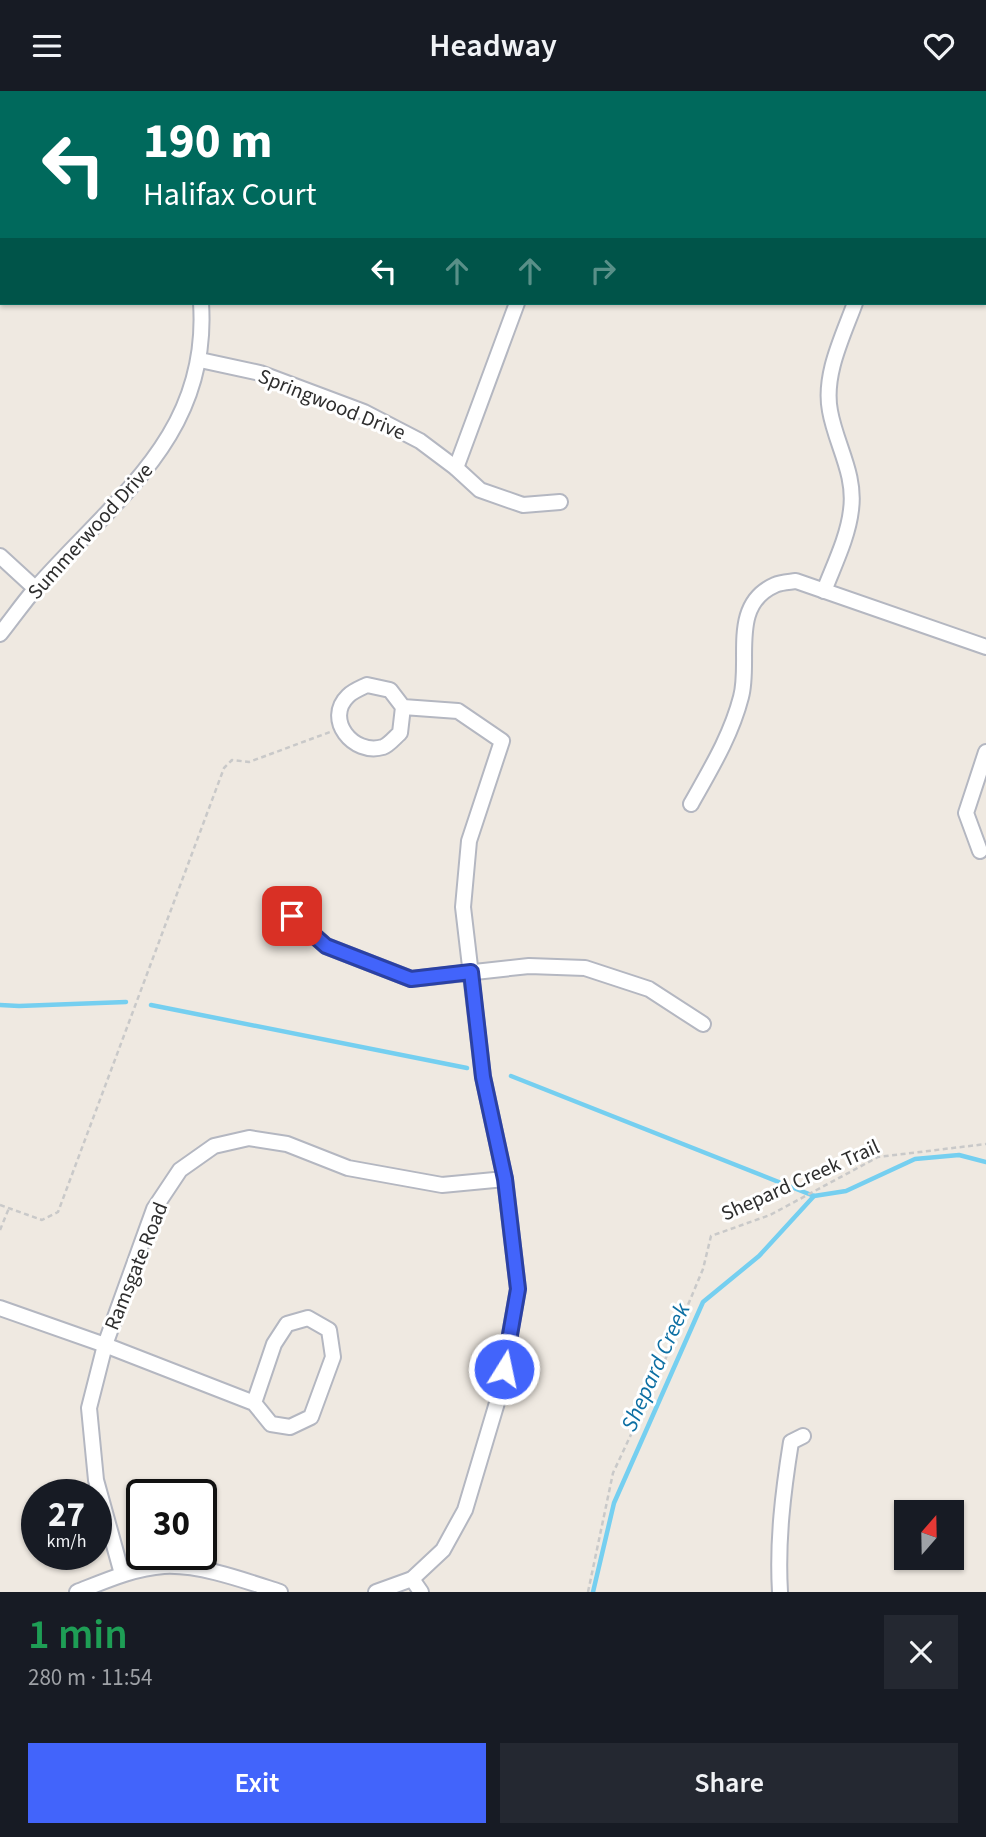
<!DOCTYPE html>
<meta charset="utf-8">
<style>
:root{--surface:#171b24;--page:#242831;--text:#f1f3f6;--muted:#9ea1a6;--accent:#4264fb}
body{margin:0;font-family:"Source Sans 3",sans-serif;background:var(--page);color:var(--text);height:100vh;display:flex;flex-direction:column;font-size:26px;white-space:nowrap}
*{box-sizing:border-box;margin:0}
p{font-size:23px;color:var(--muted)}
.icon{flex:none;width:38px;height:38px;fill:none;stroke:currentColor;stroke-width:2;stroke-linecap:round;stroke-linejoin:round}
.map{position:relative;height:1501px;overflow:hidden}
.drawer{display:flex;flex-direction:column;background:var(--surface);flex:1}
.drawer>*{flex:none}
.hud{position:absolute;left:0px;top:0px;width:987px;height:214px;box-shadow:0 2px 5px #0004;background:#00695c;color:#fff;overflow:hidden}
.needle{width:46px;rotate:20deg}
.tools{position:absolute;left:894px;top:1409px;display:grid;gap:14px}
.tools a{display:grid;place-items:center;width:70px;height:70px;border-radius:0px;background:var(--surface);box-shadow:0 2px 5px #0004;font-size:35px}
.speed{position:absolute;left:21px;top:1388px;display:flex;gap:14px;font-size:35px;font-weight:700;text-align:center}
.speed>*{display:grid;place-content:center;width:91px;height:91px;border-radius:50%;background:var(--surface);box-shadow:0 2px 5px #0004;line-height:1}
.speed small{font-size:18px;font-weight:400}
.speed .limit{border:4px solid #111;border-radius:10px;background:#fff;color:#111}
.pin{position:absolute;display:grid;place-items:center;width:60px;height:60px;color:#fff;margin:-30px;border-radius:14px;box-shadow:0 4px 10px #0006}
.me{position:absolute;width:77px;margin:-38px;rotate:10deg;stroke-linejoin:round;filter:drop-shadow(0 0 5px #0008)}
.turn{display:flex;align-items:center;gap:24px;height:147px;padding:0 28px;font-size:32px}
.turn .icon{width:91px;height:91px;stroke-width:2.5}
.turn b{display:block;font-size:49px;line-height:60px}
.lanes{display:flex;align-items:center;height:66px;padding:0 28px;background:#0003;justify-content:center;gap:35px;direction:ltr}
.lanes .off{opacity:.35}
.round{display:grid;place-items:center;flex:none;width:74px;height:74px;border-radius:0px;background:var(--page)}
.summary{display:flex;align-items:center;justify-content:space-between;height:119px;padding:0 28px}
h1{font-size:42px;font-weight:600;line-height:52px;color:#1e9e55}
.action{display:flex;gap:14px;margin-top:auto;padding:14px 28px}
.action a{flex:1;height:80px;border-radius:0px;background:var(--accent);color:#fff;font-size:28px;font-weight:600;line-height:80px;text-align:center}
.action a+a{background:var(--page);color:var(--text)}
header{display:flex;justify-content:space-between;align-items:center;height:91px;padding:0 28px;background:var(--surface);font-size:32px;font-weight:600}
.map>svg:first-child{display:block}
</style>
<header><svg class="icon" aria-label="menu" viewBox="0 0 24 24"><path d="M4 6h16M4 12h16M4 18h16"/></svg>Headway<svg class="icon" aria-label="heart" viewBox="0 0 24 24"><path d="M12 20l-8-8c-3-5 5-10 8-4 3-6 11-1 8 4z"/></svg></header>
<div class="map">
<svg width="986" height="1501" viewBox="0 0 986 1501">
<rect width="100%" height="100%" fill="#efe9e1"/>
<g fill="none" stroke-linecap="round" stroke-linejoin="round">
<g stroke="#75cff0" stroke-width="4.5">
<polyline points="0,914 19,915 126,911"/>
<polyline points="151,914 467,977"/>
<polyline points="511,985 814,1105 846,1100 915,1068 959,1064 986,1071"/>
<polyline points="593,1501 614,1412 703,1211 759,1165 814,1105"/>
</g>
<g stroke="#b4b7c1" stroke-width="18">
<g id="minor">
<polyline points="123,0 124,2"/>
<polyline points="457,0 462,2"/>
<polyline points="176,2 180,0"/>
<polyline points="932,2 932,0"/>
<polyline points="200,269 260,282 364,321 420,350 456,377 480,399 523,414 560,411"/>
<polyline points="456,377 517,212"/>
<polyline points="0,465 36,498"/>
<path d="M824 500C834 474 848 446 851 419 856 383 836 354 830 320 823 284 843 245 855 212"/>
<path d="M0 543C12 528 23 512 36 497 114 408 210 345 201 212"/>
<path d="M691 713C710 679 731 645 741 606 751 570 729 514 775 494 781 491 790 491 796 490L986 556"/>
<polyline points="980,760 966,722 986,661"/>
<polyline points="292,825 326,855 411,888 529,875 585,877 649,898 703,933"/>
<polyline points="0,1217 105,1254 254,1312 271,1333 290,1336 311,1326 333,1266 329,1239 308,1227 287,1233 274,1253 254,1312"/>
<polyline points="122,1483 96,1389 89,1317 105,1254 154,1118 180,1079 214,1055 249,1047 287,1053 348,1077 442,1094 505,1088"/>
<polyline points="412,1488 421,1501"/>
<path d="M77 1501C105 1490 134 1477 164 1475 200 1473 246 1490 280 1501"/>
<path d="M376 1501 412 1488 443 1459 465 1419 499 1305 518 1198 505 1088 483 986 463 816 469 750 502 650 458 620 403 616 400 642C395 646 389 654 383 656 353 665 324 628 348 605 353 600 361 597 367 594L390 599 403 616"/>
<path d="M780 1501C777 1450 783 1401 791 1351L803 1345"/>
</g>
</g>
<g stroke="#c9c9c9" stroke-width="2.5" stroke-dasharray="5 3.5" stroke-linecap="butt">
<polyline points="0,1114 42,1129 58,1121 224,677 232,669 249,671 330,641"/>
<polyline points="0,1139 9,1117"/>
<polyline points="588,1501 613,1382 657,1288 703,1178 711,1145 770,1124 878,1066 986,1053"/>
</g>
<use href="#minor" stroke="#fff" stroke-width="14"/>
</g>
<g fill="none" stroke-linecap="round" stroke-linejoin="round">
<g stroke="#2b41a3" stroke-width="18">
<polyline id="route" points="292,825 326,855 411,888 471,881 483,986 505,1088 518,1198 504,1278"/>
</g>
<use href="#route" stroke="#4264fb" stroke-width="12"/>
</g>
<g text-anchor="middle" stroke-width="6" stroke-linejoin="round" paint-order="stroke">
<g font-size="21" fill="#2e2e2e" stroke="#fff">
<text transform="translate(332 313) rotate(22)" y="7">Springwood Drive</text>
<text transform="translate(90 440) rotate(-48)" y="7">Summerwood Drive</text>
<text transform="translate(800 1089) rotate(-24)" y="7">Shepard Creek Trail</text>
<text transform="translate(136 1175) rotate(-68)" y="7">Ramsgate Road</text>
</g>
<g font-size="23" font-style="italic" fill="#0d6fa3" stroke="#fff">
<text transform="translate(655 1276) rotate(-66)" y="8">Shepard Creek</text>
</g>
</g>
</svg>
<div class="tools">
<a><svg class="needle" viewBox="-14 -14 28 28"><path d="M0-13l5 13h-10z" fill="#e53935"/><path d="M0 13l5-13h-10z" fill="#9ea1a6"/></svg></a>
</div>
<div class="speed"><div>27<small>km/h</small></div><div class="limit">30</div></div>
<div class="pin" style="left:292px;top:825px;background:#d93025"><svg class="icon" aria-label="arrive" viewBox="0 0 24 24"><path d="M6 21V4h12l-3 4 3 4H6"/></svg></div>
<svg class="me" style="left:504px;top:1278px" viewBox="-20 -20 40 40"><circle r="17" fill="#4264fb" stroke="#fff" stroke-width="3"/><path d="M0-11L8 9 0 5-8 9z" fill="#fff"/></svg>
<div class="hud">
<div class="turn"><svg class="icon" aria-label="left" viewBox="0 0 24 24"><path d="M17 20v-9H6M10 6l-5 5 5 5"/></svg><div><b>190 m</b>Halifax Court</div></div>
<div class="lanes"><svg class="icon" aria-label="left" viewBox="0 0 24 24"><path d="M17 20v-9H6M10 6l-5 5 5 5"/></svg><svg class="icon off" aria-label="ahead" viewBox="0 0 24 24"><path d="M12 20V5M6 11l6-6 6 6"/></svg><svg class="icon off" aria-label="ahead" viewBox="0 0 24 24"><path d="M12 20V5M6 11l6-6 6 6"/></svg><svg class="icon off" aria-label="right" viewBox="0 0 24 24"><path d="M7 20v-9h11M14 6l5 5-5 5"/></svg></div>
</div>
</div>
<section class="drawer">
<div class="summary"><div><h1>1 min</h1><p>280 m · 11:54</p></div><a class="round"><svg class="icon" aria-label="close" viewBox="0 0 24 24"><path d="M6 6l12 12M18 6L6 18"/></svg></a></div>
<div class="action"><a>Exit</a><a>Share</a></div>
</section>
